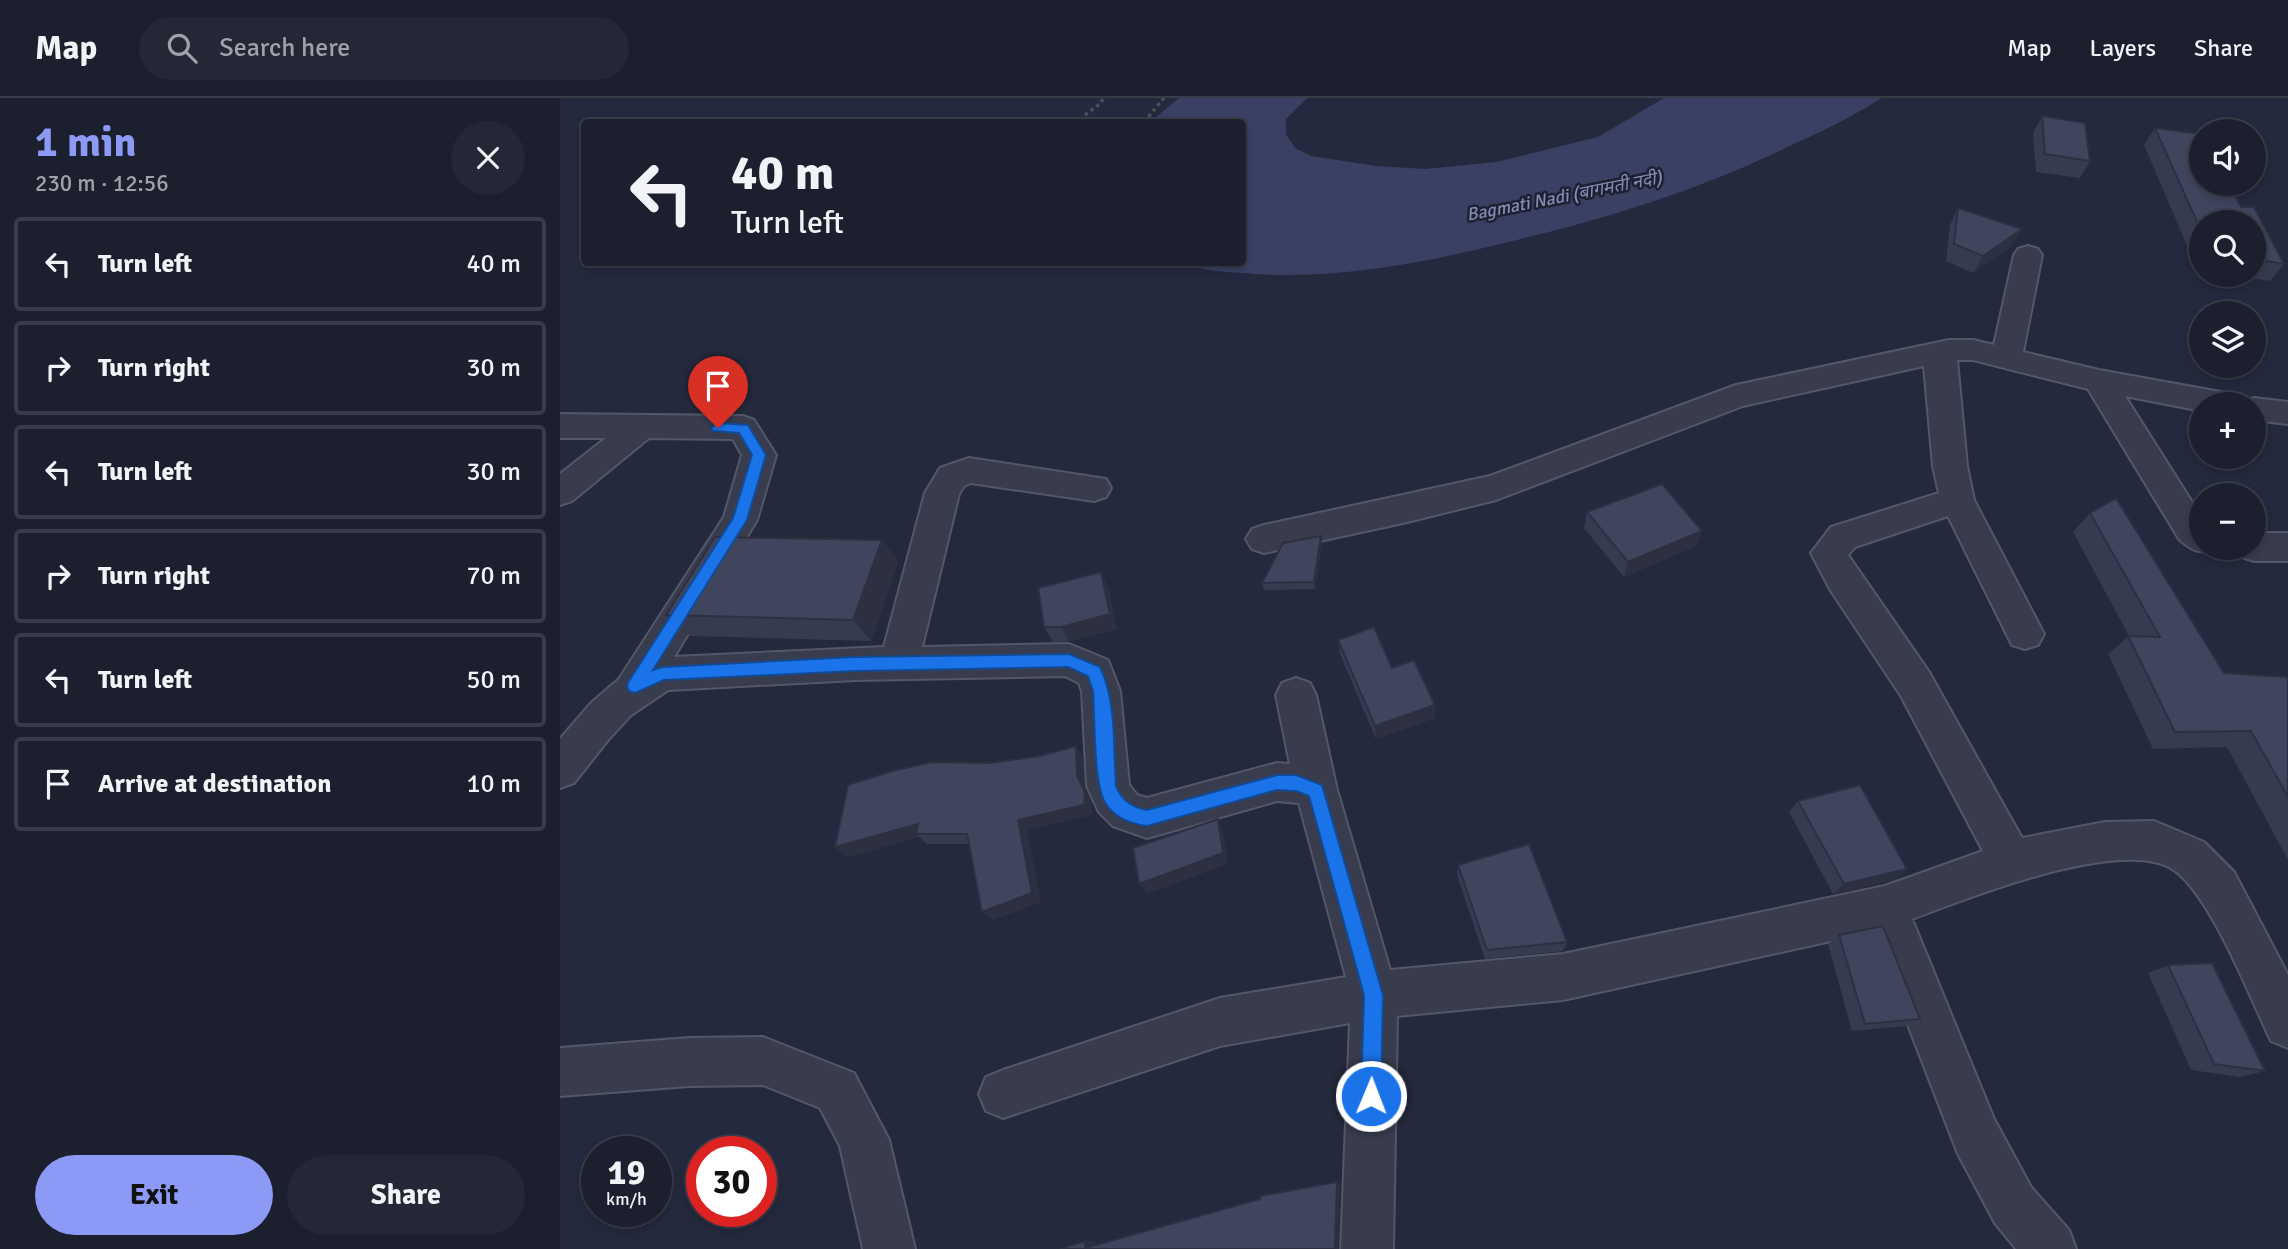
<!DOCTYPE html>
<meta charset="utf-8">
<style>
:root{--surface:#1b1f2e;--page:#242736;--text:#f1f3f6;--muted:#a0a2aa;--line:#393d4a;--accent:#8c9af5}
body{margin:0;font-family:Signika,"Noto Sans Devanagari",sans-serif;background:var(--page);color:var(--text);height:100vh;display:flex;flex-direction:column;font-size:26px;white-space:nowrap}
*{box-sizing:border-box;margin:0}
p{font-size:23px;color:var(--muted)}
.icon{flex:none;width:38px;height:38px;fill:none;stroke:currentColor;stroke-width:2;stroke-linecap:round;stroke-linejoin:round}
.map{position:relative;flex:1;overflow:hidden}
.panel{display:flex;flex-direction:column;background:var(--surface);width:560px}
.panel>*{flex:none}
.hud{position:absolute;left:21px;top:21px;width:665px;height:147px;border-radius:7px;box-shadow:0 4px 10px #0003,0 0 0 2px var(--line);background:#1b1f2e;color:var(--text);overflow:hidden}
.buttons{position:absolute;left:1629px;top:21px;display:grid;gap:14px}
.buttons a{display:grid;place-items:center;width:77px;height:77px;border-radius:50%;background:var(--surface);box-shadow:0 4px 10px #0003,0 0 0 2px var(--line);font-size:35px}
.speed{position:absolute;left:21px;top:1038px;display:flex;gap:14px;font-size:35px;font-weight:700;text-align:center}
.speed>*{display:grid;place-content:center;width:91px;height:91px;border-radius:50%;background:var(--surface);box-shadow:0 4px 10px #0003,0 0 0 2px var(--line);line-height:1}
.speed small{font-size:18px;font-weight:400}
.speed .limit{border:10px solid #d22;background:#fff;color:#111}
.pin{position:absolute;display:grid;place-items:center;width:60px;height:60px;color:#fff;margin:-72px -30px;border-radius:50% 50% 50% 0;rotate:-45deg;box-shadow:0 0 7px #0007}
.pin .icon{rotate:45deg}
.me{position:absolute;width:77px;margin:-38px;rotate:1deg;stroke-linejoin:round;filter:drop-shadow(0 0 5px #0008)}
.turn{display:flex;align-items:center;gap:24px;height:147px;padding:0 35px;font-size:32px}
.turn .icon{width:91px;height:91px;stroke-width:2.5}
.turn b{display:block;font-size:49px;line-height:60px}
.round{display:grid;place-items:center;flex:none;width:74px;height:74px;border-radius:37px;background:var(--page)}
.overview{display:flex;align-items:center;justify-content:space-between;height:119px;padding:0 35px}
h1{font-size:42px;font-weight:800;line-height:52px;color:var(--accent)}
.cta{display:flex;gap:14px;margin-top:auto;padding:14px 35px}
.cta a{flex:1;height:80px;border-radius:42px;background:var(--accent);color:#111;font-size:28px;font-weight:800;line-height:80px;text-align:center}
.cta a+a{background:var(--page);color:var(--text)}
ul{padding:0;list-style:none}
li{display:flex;align-items:center;gap:21px;height:94px;margin:0 14px 10px;padding:0 21px;border:4px solid var(--line);border-radius:7px}
li div{flex:1}
li b{display:block;font-size:26px}
li em{font-style:normal}
header{display:flex;align-items:center;gap:42px;box-sizing:border-box;height:98px;padding:0 35px;background:var(--surface);border-bottom:2px solid var(--line)}
header strong{font-size:33px}
nav{display:flex;gap:38px;margin-inline-start:auto;font-size:24px}
.search{width:490px;height:63px;background:var(--page);display:flex;align-items:center;gap:18px;box-sizing:border-box;padding:0 24px;border-radius:38px;color:var(--muted);font-size:26px}
main{display:flex;flex:1;min-height:0}
.map>svg:first-child{display:block}
</style>
<header>
<strong>Map</strong>
<div class="search"><svg class="icon" aria-label="search" viewBox="0 0 24 24"><circle cx="10" cy="10" r="6"/><path d="M15 15l6 6"/></svg>Search here</div>
<nav><a>Map</a><a>Layers</a><a>Share</a></nav>
</header>
<main>
<section class="panel">
<div class="overview"><div><h1>1 min</h1><p>230 m · 12:56</p></div><a class="round"><svg class="icon" aria-label="close" viewBox="0 0 24 24"><path d="M6 6l12 12M18 6L6 18"/></svg></a></div>
<ul>
<li><svg class="icon" aria-label="left" viewBox="0 0 24 24"><path d="M17 20v-9H6M10 6l-5 5 5 5"/></svg><div><b>Turn left</b></div><em>40 m</em></li>
<li><svg class="icon" aria-label="right" viewBox="0 0 24 24"><path d="M7 20v-9h11M14 6l5 5-5 5"/></svg><div><b>Turn right</b></div><em>30 m</em></li>
<li><svg class="icon" aria-label="left" viewBox="0 0 24 24"><path d="M17 20v-9H6M10 6l-5 5 5 5"/></svg><div><b>Turn left</b></div><em>30 m</em></li>
<li><svg class="icon" aria-label="right" viewBox="0 0 24 24"><path d="M7 20v-9h11M14 6l5 5-5 5"/></svg><div><b>Turn right</b></div><em>70 m</em></li>
<li><svg class="icon" aria-label="left" viewBox="0 0 24 24"><path d="M17 20v-9H6M10 6l-5 5 5 5"/></svg><div><b>Turn left</b></div><em>50 m</em></li>
<li><svg class="icon" aria-label="arrive" viewBox="0 0 24 24"><path d="M6 21V4h12l-3 4 3 4H6"/></svg><div><b>Arrive at destination</b></div><em>10 m</em></li>
</ul>
<div class="cta"><a>Exit</a><a>Share</a></div>
</section>
<div class="map">
<svg width="1728" height="1151" viewBox="0 0 1728 1151">
<rect width="100%" height="100%" fill="#24293d"/>
<path fill="#394063" d="M619 0H747L726 21V36L735 50 751 58 816 68 865 71 936 64 1038 39 1104 0H1321C1287 23 1250 38 1213 56 1125 97 1031 125 936 147 857 166 777 181 695 176 669 174 646 174 622 165L682 164V24H590Z"/>
<g fill="none" stroke-linecap="round" stroke-linejoin="round">
<g stroke="#535768" stroke-width="4">
<g id="minor">
<path d="M1468 148 1478 151 1482 157 1463 254 1539 272 1666 295 1677 298 1681 305 1694 300 1728 304V326L1694 322V306H1642V313L1565 298 1642 420V450H1655C1640 457 1631 452 1619 441L1528 291 1413 262H1397L1407 368 1414 402 1484 536 1478 547 1465 551 1452 547 1388 418 1295 449 1288 457 1369 574 1462 740 1545 724 1594 723 1644 744 1674 774 1728 877V950L1711 943C1690 899 1651 798 1614 772 1563 737 1406 801 1352 821L1434 1021 1471 1089 1509 1132 1516 1151H1456L1435 1125 1398 1056 1312 834 1003 902 837 918 833 1151H781L790 925 660 948 443 1020 426 1013 419 996 426 979 443 972 660 900 786 879 739 705 717 703 587 740 553 728 539 714 527 688 522 593 519 585 505 578 295 582 108 592 71 617 48 642 14 685 0 690V641L31 605 59 581 164 419 182 357 173 341 89 340 12 403 0 407V376L46 340H0V316L183 318 194 322 216 357 197 422 114 559 324 549 365 395 380 370 409 360 546 381 551 390 546 399 534 403 411 385 404 388 399 396 362 549 509 546 548 562 560 593 569 687 577 697 587 700 717 665 730 666 716 597 722 585 736 580 750 585 756 597 777 692 830 872 1003 856 1325 788 1423 753 1341 598 1271 493 1251 455 1271 429 1379 395 1373 368 1364 268 1183 308 936 402 843 425 704 455 692 451 686 441 692 431 704 427 930 378 1176 287 1389 242H1413L1434 247 1454 157 1458 151Z"/>
<polygon points="1694,435 1728,435 1728,463 1694,463 1682,459 1677,450 1694,450"/>
<polygon points="203,939 294,975 329,1042 355,1151 303,1151 280,1048 260,1010 203,987 129,988 0,998 0,950 129,940"/>
</g>
</g>
<g stroke="#44525b" stroke-width="3.5" stroke-dasharray="3.5 3.5" stroke-linecap="butt">
<polyline points="525,17 541,5 543,0"/>
<polyline points="584,24 604,0"/>
</g>
<use href="#minor" fill="#383c4d" fill-rule="evenodd"/>
</g>
<g fill="#373b50">
<polygon points="1482,18 1530,63 1520,80 1476,74 1473,35"/>
<polygon points="1595,30 1642,36 1642,86 1669,86 1681,109 1694,109 1724,166 1710,183 1672,177 1694,177 1694,124 1642,124 1642,172 1637,171 1584,47"/>
<polygon points="1398,110 1452,148 1413,175 1386,163 1390,127"/>
<polygon points="1027,414 1142,433 1136,448 1064,479 1024,430"/>
<polygon points="1530,415 1664,575 1728,579 1728,762 1667,649 1593,651 1548,556 1569,538 1513,434"/>
<polygon points="322,442 338,464 311,543 130,538 106,517"/>
<polygon points="762,446 755,491 704,492 702,485"/>
<polygon points="548,489 557,531 509,543 493,544 484,529"/>
<polygon points="778,542 832,570 875,620 816,641 780,556"/>
<polygon points="479,658 523,659 524,688 532,705 532,717 467,732 481,804 432,822 409,746 367,746 359,739 288,759 275,749 429,665"/>
<polygon points="1238,703 1335,782 1273,796 1229,714"/>
<polygon points="898,767 1007,844 1003,853 925,861 897,777"/>
<polygon points="1279,837 1360,921 1346,928 1292,933 1268,846"/>
<polygon points="1608,867 1705,973 1680,979 1631,972 1588,875"/>
</g>
<g fill="#2d3041">
<polygon points="1462,131 1452,148 1413,175 1423,158"/>
<polygon points="1142,433 1136,448 1064,479 1068,464"/>
<polygon points="761,438 762,446 755,491 754,484"/>
<polygon points="322,442 338,464 311,543 293,522"/>
<polygon points="541,474 548,489 557,531 509,543 501,529"/>
<polygon points="875,607 875,620 816,641 815,628"/>
<polygon points="516,648 523,659 524,688 532,705 532,717 467,732 481,804 432,822 422,814 458,722"/>
<polygon points="658,721 663,733 668,766 587,796 579,786"/>
<polygon points="358,726 356,736 359,739 288,759 275,749"/>
<polygon points="1347,771 1335,782 1273,796 1284,786"/>
<polygon points="777,1084 780,1087 778,1151 775,1150"/>
<polygon points="525,1143 537,1144 538,1151 525,1150"/>
</g>
<g fill="#40455d" stroke="#2d3041" stroke-width="2">
<polygon points="1482,18 1525,25 1530,63 1485,56"/>
<polygon points="1595,30 1642,36 1642,86 1669,86 1681,109 1694,109 1724,166 1694,161 1694,124 1642,124 1642,135"/>
<polygon points="1398,110 1462,131 1423,158 1394,146"/>
<polygon points="1102,386 1142,433 1068,464 1027,414"/>
<polygon points="1556,400 1664,575 1728,579 1728,699 1691,633 1615,634 1568,538 1600,539 1530,415"/>
<polygon points="761,438 754,484 702,485 723,445"/>
<polygon points="155,439 322,442 293,522 106,517"/>
<polygon points="541,474 550,516 501,529 484,529 478,490"/>
<polygon points="814,529 832,570 854,562 875,607 815,628 778,542"/>
<polygon points="516,648 517,677 525,695 524,707 458,722 472,795 422,814 407,736 356,736 358,726 275,749 288,687 332,673 372,664 429,665 479,658"/>
<polygon points="1300,687 1347,771 1284,786 1238,703"/>
<polygon points="658,721 663,755 579,786 573,750"/>
<polygon points="969,746 1007,844 927,852 898,767"/>
<polygon points="1323,828 1360,921 1305,926 1279,837"/>
<polygon points="1652,865 1705,973 1654,966 1608,867"/>
<polygon points="777,1084 775,1150 779,1151 500,1151 525,1143 525,1150 700,1101 700,1098"/>
</g>
<path fill="#1a73e8" stroke="#114b97" stroke-width="2" d="M158 325 188 327 206 357 187 422 93 572 103 569 295 559 509 556 540 569C557 604 553 649 556 688 561 702 573 710 587 712L717 677H736L762 687 823 897 821 998 818 1006 811 1009 804 1006 801 998 804 897 749 698 736 693 717 692 587 728C571 726 556 721 546 706 533 688 535 617 533 593L528 578 508 569 295 573 104 582 75 595 69 593 67 588 69 583 173 420 192 357 179 335 153 333 151 330Z"/>
<g text-anchor="middle" stroke-width="5" stroke-linejoin="round" paint-order="stroke">
<g font-size="18" font-style="italic" fill="#848cb3" stroke="#1d2132">
<text transform="translate(1004 98) rotate(-11)" y="6">Bagmati Nadi (बागमती नदी)</text>
</g>
</g>
</svg>
<div class="buttons">
<a><svg class="icon" aria-label="sound" viewBox="0 0 24 24"><path d="M4 9h4l5-4v14l-5-4H4zM17 9q2 3 0 6"/></svg></a>
<a><svg class="icon" aria-label="search" viewBox="0 0 24 24"><circle cx="10" cy="10" r="6"/><path d="M15 15l6 6"/></svg></a>
<a><svg class="icon" aria-label="layers" viewBox="0 0 24 24"><path d="M12 4l9 5-9 5-9-5zM3 14l9 5 9-5"/></svg></a>
<a>+</a>
<a>−</a>
</div>
<div class="speed"><div>19<small>km/h</small></div><div class="limit">30</div></div>
<div class="pin" style="left:158px;top:330px;background:#d93025"><svg class="icon" aria-label="arrive" viewBox="0 0 24 24"><path d="M6 21V4h12l-3 4 3 4H6"/></svg></div>
<svg class="me" style="left:811px;top:998px" viewBox="-20 -20 40 40"><circle r="17" fill="#1a73e8" stroke="#fff" stroke-width="3"/><path d="M0-11L8 9 0 5-8 9z" fill="#fff"/></svg>
<div class="hud">
<div class="turn"><svg class="icon" aria-label="left" viewBox="0 0 24 24"><path d="M17 20v-9H6M10 6l-5 5 5 5"/></svg><div><b>40 m</b>Turn left</div></div>
</div>
</div>
</main>
